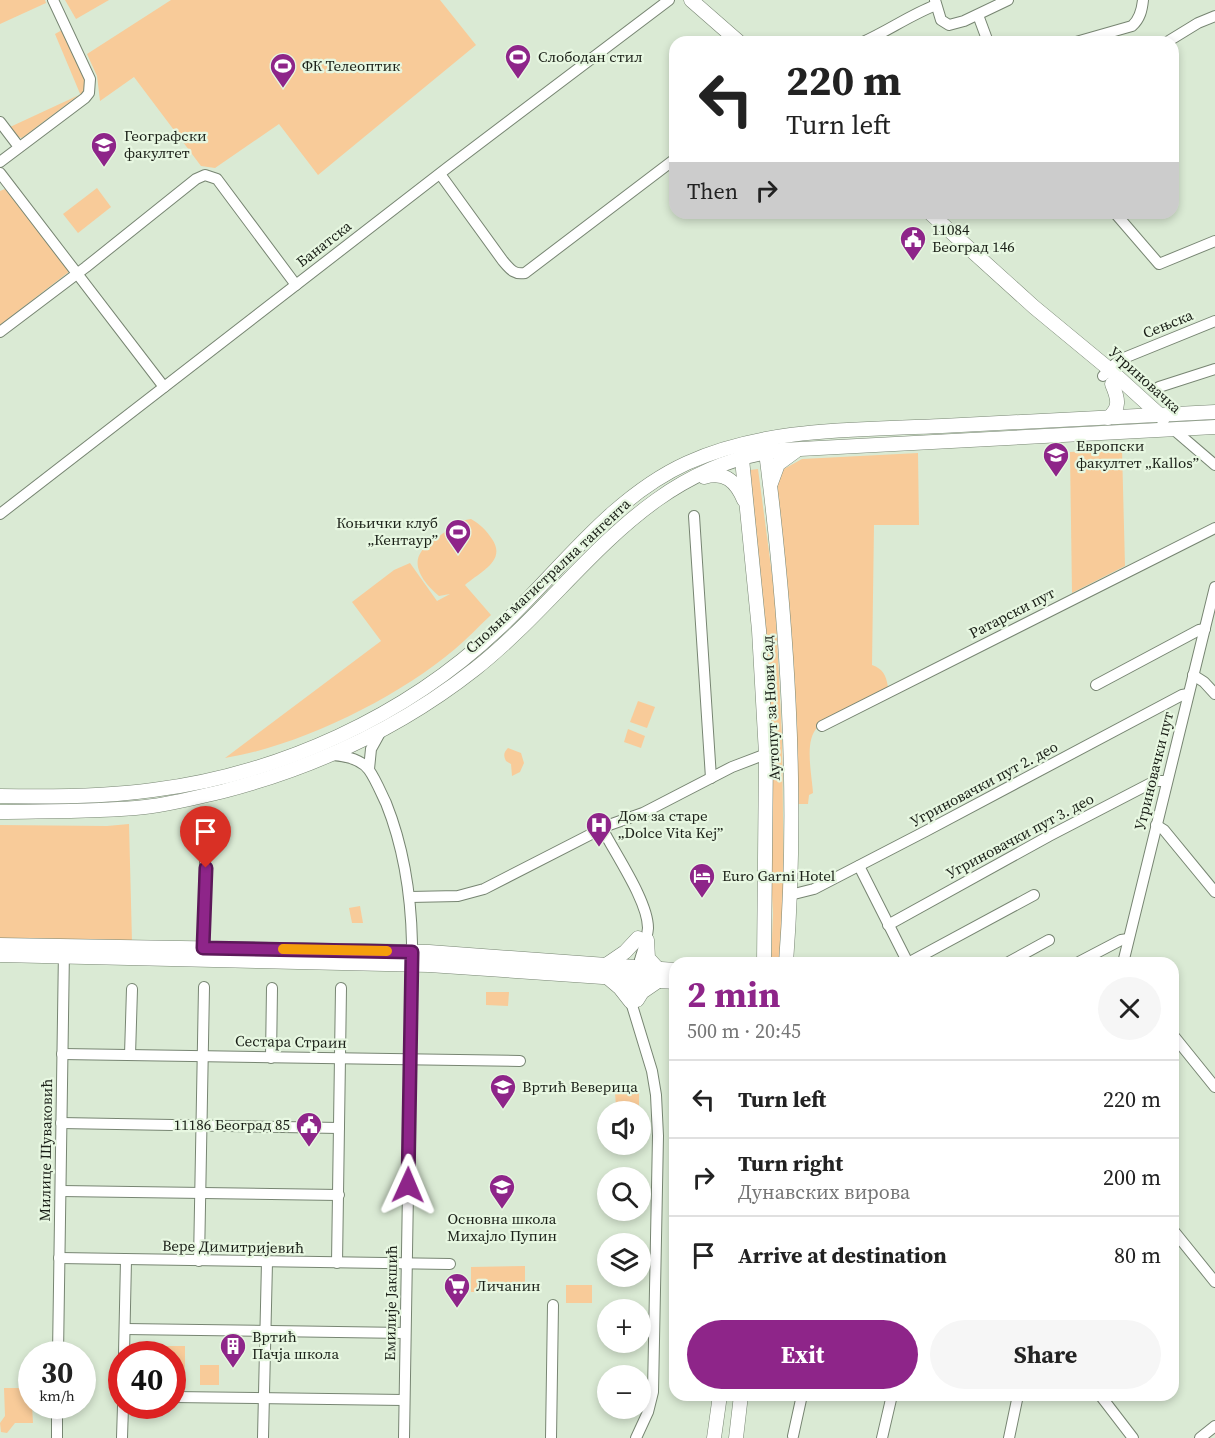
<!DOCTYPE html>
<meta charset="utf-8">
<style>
:root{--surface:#fff;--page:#f6f6f6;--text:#222;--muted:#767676;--line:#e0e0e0;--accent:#8e2589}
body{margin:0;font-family:"Source Serif 4",serif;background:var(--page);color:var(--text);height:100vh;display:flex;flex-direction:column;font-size:22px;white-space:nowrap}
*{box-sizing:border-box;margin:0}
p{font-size:20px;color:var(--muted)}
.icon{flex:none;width:33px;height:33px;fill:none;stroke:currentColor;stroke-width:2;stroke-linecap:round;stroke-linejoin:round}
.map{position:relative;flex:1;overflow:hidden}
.details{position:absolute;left:669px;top:957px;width:510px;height:444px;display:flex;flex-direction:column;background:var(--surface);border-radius:18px;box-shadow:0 3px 9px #0003}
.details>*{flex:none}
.hud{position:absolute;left:669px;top:36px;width:510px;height:183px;border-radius:18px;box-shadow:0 3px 9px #0003;background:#fff;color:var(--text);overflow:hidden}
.buttons{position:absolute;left:597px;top:1101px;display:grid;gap:12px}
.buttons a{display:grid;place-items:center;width:54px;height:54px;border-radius:50%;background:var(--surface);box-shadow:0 3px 9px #0003;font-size:30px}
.speed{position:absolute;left:18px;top:1341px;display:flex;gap:12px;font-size:30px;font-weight:700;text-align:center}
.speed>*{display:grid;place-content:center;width:78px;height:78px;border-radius:50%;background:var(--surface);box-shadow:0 3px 9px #0003;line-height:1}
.speed small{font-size:15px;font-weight:400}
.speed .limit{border:9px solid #d22;background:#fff;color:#111}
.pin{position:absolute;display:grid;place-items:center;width:51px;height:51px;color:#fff;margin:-62px -26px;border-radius:50% 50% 50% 0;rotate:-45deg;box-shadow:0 0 6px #0007}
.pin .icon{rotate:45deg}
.me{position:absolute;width:66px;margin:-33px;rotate:1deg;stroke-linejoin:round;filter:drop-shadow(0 0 4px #0008)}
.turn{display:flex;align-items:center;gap:21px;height:126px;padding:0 18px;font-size:27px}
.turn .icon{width:78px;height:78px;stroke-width:2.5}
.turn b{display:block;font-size:42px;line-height:51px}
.then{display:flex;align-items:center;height:57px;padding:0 18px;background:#0003;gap:12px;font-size:22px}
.round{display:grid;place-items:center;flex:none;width:63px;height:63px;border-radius:32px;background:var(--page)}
.overview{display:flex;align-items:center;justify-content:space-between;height:102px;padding:0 18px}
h1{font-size:36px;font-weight:700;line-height:45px;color:var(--accent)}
.primary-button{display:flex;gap:12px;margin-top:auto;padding:12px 18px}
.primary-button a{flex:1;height:69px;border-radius:36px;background:var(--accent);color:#fff;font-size:24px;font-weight:700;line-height:69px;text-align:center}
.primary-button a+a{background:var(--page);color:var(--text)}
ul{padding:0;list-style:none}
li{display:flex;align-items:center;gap:18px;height:78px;padding:0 18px;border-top:2px solid var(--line)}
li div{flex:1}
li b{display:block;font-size:22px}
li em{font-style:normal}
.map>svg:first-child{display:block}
</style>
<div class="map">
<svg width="1215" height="1438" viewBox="0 0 1215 1438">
<rect width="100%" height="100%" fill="#daead4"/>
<g fill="#f8cb99">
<polygon points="0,0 45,0 46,3 0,24"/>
<polygon points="65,0 109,0 76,19"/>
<polygon points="171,0 440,0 476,45 318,175 279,124 215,168 201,166 134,77 100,101 97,76 87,54"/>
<path d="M62 30C70 46 93 80 81 96L55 34Z"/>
<polygon points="79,95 22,138 15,136 10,127"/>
<polygon points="97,188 111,207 78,233 63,214"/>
<polygon points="5,189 70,271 0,325 0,191"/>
<polygon points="1122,449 1125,566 1072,593 1070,452"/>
<path d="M918 453 919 525H874L872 665C883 669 886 675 888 687L817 728C804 741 812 775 813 793L809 795 808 804H796L776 493 778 479 782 470 802 459Z"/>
<polygon points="758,469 775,597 782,738 784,893 779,963 771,963 773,914 750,477 750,470"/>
<path d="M471 519C480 524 486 530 492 539 507 561 480 572 465 585L491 615C479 626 467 639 455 649 397 698 300 746 225 758L381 641 352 602 394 570 410 563 437 601 450 594 439 596C428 587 410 568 421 552 425 545 436 539 442 534 452 527 459 520 471 519Z"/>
<polygon points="638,701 655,707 647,728 630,722"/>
<polygon points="628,729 645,736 641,748 624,742"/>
<path d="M508 748 521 753 524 763 520 772 512 776 511 764 506 761C503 755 504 752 508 748Z"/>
<polygon points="129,824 132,942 0,938 0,825 107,826"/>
<polygon points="360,906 363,923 352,923 349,908"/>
<polygon points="486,992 509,992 508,1006 486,1005"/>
<polygon points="615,1093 639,1093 639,1106 616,1106"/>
<polygon points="525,1266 525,1292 471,1292 471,1267"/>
<rect x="566" y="1285" width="26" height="18"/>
<polygon points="136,1346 164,1347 163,1354 136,1354"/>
<polygon points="165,1346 185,1346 185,1375 173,1375 172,1354 165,1354"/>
<rect x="200" y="1365" width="19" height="20"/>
<polygon points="4,1388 31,1388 33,1423 15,1423 7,1433 1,1432 0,1423 5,1416"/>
</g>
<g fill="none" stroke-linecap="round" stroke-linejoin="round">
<g stroke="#778572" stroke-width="12">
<g id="minor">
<polyline points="935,0 941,20 949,25 964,21 1008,0"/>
<polyline points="978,15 988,42"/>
<path d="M863 42C888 31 910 15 936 5"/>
<path d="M1076 42 1132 26C1140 19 1142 10 1143 0"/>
<polyline points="1167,42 1198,23 1215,16"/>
<polyline points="0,122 19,147"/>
<polyline points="0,162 85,98 89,93 90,79 53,0"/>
<polyline points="0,173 164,387"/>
<path d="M440 174 503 261C510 269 514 275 525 273L675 159"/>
<polyline points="1115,213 1159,264 1215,241"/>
<polyline points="0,332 86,267 196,179 205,175 217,179 296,285"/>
<polyline points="1103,376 1115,364 1124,358 1215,321"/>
<polyline points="1159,387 1215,369"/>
<polyline points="1173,429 1215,465"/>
<polyline points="0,514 447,168 669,0"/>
<polyline points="694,516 711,778"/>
<polyline points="1193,675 1204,682 1215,694"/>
<polyline points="1096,685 1199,630 1205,629"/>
<polyline points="822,726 1215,528"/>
<path d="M333 755C346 756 361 759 369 770 376 780 381 793 386 803 404 848 411 894 412 943L404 1438"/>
<polyline points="369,769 371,749 381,731"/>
<polyline points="1156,825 1164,830 1215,892"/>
<path d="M602 828C615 854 648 901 648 928 647 940 643 949 640 960 636 973 635 987 637 1001"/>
<polyline points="859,866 908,963"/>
<polyline points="790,895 814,889 926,831 1182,695 1188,694"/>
<polyline points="410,897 458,896 484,889 609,825 643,813 732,767 766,754"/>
<polyline points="888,925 1049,836 1155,781 1167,781"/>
<polyline points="203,948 206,820"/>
<polyline points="908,963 1034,895"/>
<polyline points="1007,963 1049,940"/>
<polyline points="1077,963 1121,940 1128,939"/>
<polyline points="1123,963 1215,587"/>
<polyline points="629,972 628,986 631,1002 652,1071 656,1095 658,1136 653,1392 648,1412 636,1438"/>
<polyline points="1173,1035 1215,1087"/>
<polyline points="62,1054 520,1061"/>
<polyline points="130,1055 132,989"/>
<polyline points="271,1058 272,988"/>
<polyline points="61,1123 339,1128"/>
<polyline points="61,1191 339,1195"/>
<polyline points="1173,1230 1215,1282"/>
<polyline points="59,1258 450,1264"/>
<polyline points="199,1261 204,987"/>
<polyline points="337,1263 341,988"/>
<polyline points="125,1329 405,1333"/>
<polyline points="58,1354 64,950"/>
<polyline points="124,1354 126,1260"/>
<polyline points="1100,1395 1133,1438"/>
<polyline points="172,1397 404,1400"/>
<polyline points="793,1436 802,1395"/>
<polyline points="57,1438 57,1406"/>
<polyline points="122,1438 123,1406"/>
<polyline points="263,1438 267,1262"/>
<polyline points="551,1438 553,1305"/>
<polyline points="882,1438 892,1395"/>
<polyline points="1009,1438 1018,1395"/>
<polyline points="1200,1438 1215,1426"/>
</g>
</g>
<g stroke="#778572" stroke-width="15">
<g id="major">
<polyline points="691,0 739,42"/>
<polyline points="930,213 1034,307 1109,369 1163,418"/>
<path d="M1108 418C1121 408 1118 398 1112 384"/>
<path d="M765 444C787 616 799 791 786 963"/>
<polyline points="741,449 759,630 766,754 764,963"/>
<path d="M704 477C725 471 736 481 744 500"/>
<polyline points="771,483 778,464 797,450"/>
<path d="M0 796C51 797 103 797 153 790 279 774 405 717 498 629 558 573 610 498 687 463 766 427 857 430 942 426 1033 422 1124 417 1215 412"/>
<path d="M0 812C48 811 97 812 145 807 172 804 198 797 224 791 316 767 400 728 475 669 577 588 639 468 781 450L1215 427"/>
<polyline points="647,940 648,958 658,969"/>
<polyline points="0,945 429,952 675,970"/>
<polyline points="0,955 429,965 675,982"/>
<polyline points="606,965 625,952 638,938"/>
<polyline points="607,977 620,988 631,1002"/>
<polyline points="637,1000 642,992 658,981"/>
<polyline points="714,1438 720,1395"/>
<polyline points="736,1438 741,1395"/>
</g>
</g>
<use href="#minor" stroke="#fff" stroke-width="10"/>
<use href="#major" stroke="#fff" stroke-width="14"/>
</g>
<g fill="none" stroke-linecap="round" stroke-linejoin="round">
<g stroke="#5c1859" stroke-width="15">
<polyline id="route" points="206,868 203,948 412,952 408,1185"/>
</g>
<use href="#route" stroke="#8e2589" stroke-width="10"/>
<polyline stroke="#f59e0b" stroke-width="10" points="283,949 387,951"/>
</g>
<defs>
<g id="stadium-pin" transform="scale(1.35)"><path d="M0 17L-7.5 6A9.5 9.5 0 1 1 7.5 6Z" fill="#8e2589" stroke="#e7f7e1"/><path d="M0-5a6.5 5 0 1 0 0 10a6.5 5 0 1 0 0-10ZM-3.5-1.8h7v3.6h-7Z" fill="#fff"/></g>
<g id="university-pin" transform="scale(1.35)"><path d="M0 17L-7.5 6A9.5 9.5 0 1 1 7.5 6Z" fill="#8e2589" stroke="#e7f7e1"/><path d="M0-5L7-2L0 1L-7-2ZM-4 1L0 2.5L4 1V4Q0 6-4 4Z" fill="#fff"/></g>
<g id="civic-pin" transform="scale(1.35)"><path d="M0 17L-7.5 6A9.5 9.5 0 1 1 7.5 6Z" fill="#8e2589" stroke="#e7f7e1"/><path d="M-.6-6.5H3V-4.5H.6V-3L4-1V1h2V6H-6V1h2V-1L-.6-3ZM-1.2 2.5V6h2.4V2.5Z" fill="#fff"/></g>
<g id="hospital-pin" transform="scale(1.35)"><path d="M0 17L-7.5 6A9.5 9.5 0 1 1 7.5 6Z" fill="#8e2589" stroke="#e7f7e1"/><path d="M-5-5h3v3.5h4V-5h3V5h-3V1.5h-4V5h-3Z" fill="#fff"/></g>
<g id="hotel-pin" transform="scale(1.35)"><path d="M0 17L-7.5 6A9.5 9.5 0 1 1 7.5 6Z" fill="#8e2589" stroke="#e7f7e1"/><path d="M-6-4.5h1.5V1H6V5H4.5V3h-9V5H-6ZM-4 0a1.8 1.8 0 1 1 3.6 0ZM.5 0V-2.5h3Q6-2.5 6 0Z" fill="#fff"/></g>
<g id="school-pin" transform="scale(1.35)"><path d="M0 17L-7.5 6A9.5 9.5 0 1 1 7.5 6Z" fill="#8e2589" stroke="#e7f7e1"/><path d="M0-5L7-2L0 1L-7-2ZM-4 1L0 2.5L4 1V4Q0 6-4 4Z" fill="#fff"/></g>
<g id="supermarket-pin" transform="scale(1.35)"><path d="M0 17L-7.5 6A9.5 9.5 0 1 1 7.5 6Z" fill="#8e2589" stroke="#e7f7e1"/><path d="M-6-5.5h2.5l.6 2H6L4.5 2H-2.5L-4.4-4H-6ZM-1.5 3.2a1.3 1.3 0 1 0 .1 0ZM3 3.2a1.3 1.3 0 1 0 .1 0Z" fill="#fff"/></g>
<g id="building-pin" transform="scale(1.35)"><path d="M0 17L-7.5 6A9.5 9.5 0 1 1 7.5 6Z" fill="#8e2589" stroke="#e7f7e1"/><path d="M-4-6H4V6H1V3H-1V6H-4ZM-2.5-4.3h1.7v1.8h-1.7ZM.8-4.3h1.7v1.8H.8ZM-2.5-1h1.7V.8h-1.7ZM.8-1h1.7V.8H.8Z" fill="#fff"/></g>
</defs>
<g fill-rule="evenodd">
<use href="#stadium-pin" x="518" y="57"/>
<use href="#stadium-pin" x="283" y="66"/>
<use href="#university-pin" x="104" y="145"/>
<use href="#civic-pin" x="913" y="239"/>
<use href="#university-pin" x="1056" y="455"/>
<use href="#stadium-pin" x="458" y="532"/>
<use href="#hospital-pin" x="599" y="825"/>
<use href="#hotel-pin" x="702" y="876"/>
<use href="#school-pin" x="503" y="1087"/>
<use href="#civic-pin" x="309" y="1125"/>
<use href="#school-pin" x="502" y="1187"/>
<use href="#supermarket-pin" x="457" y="1286"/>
<use href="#building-pin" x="233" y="1346"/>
</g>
<g text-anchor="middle" stroke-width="4.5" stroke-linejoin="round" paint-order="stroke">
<g font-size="15" fill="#1a1f17" stroke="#e7f7e1" text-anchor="start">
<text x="538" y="62">Слободан стил</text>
<text x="302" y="71">ФК Телеоптик</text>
<text x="124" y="141">Географски<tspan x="124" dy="17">факултет</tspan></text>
<text x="932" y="235">11084<tspan x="932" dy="17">Београд 146</tspan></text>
<text x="1076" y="451">Европски<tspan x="1076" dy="17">факултет „Kallos”</tspan></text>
<text x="438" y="528" text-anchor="end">Коњички клуб<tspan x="438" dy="17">„Кентаур”</tspan></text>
<text x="618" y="821">Дом за старе<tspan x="618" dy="17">„Dolce Vita Kej”</tspan></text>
<text x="722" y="881">Euro Garni Hotel</text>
<text x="522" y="1092">Вртић Веверица</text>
<text x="290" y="1130" text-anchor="end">11186 Београд 85</text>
<text x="502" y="1224" text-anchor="middle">Основна школа<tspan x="502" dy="17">Михајло Пупин</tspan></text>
<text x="476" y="1291">Личанин</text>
<text x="252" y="1342">Вртић<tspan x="252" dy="17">Пачја школа</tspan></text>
</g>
<g font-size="15" fill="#1a1f17" stroke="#e7f7e1">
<text transform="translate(324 244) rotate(-38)" y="5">Банатска</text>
<text transform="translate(1168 324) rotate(-22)" y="5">Сењска</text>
<text transform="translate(1145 380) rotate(42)" y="5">Угриновачка</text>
<text transform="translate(548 576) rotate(-43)" y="5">Спољна магистрална тангента</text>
<text transform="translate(1012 613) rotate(-27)" y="5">Ратарски пут</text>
<text transform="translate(771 708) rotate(-93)" y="5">Аутопут за Нови Сад</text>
<text transform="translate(1154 771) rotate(-76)" y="5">Угриновачки пут</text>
<text transform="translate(984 784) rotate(-28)" y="5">Угриновачки пут 2. део</text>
<text transform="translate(1020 836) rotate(-28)" y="5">Угриновачки пут 3. део</text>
<text transform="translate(291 1042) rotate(1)" y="5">Сестара Страин</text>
<text transform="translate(46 1150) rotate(-89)" y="5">Милице Шуваковић</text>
<text transform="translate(233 1247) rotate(1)" y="5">Вере Димитријевић</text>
<text transform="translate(391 1303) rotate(-89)" y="5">Емилије Јакшић</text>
</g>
</g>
</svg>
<div class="buttons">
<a><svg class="icon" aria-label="sound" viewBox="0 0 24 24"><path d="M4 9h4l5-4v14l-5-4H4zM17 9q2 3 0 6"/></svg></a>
<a><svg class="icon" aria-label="search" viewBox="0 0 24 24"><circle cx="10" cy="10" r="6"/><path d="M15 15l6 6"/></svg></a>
<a><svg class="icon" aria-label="layers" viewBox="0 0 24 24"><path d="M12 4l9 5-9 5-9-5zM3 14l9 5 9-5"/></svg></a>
<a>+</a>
<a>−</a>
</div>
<div class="speed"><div>30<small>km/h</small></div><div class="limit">40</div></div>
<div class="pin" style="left:206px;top:868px;background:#d93025"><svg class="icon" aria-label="arrive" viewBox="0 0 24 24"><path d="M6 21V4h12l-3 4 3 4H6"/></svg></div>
<svg class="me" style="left:408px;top:1185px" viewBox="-20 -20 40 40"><path d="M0-17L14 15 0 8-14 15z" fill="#8e2589" stroke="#fff" stroke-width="4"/></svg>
<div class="hud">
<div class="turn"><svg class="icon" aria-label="left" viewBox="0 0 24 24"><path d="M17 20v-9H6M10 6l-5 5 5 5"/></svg><div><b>220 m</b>Turn left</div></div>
<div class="then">Then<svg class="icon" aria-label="right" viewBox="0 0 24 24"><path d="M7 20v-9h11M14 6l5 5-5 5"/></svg></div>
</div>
<section class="details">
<div class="overview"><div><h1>2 min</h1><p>500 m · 20:45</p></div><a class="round"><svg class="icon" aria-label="close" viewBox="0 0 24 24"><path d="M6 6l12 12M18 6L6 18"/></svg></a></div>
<ul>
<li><svg class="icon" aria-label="left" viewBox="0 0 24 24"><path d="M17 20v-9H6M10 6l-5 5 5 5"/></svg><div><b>Turn left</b></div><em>220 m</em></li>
<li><svg class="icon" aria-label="right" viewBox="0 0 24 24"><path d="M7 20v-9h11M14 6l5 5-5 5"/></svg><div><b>Turn right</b><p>Дунавских вирова</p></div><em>200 m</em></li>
<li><svg class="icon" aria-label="arrive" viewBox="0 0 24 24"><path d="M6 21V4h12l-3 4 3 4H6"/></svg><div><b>Arrive at destination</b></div><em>80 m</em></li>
</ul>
<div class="primary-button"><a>Exit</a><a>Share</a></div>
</section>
</div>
